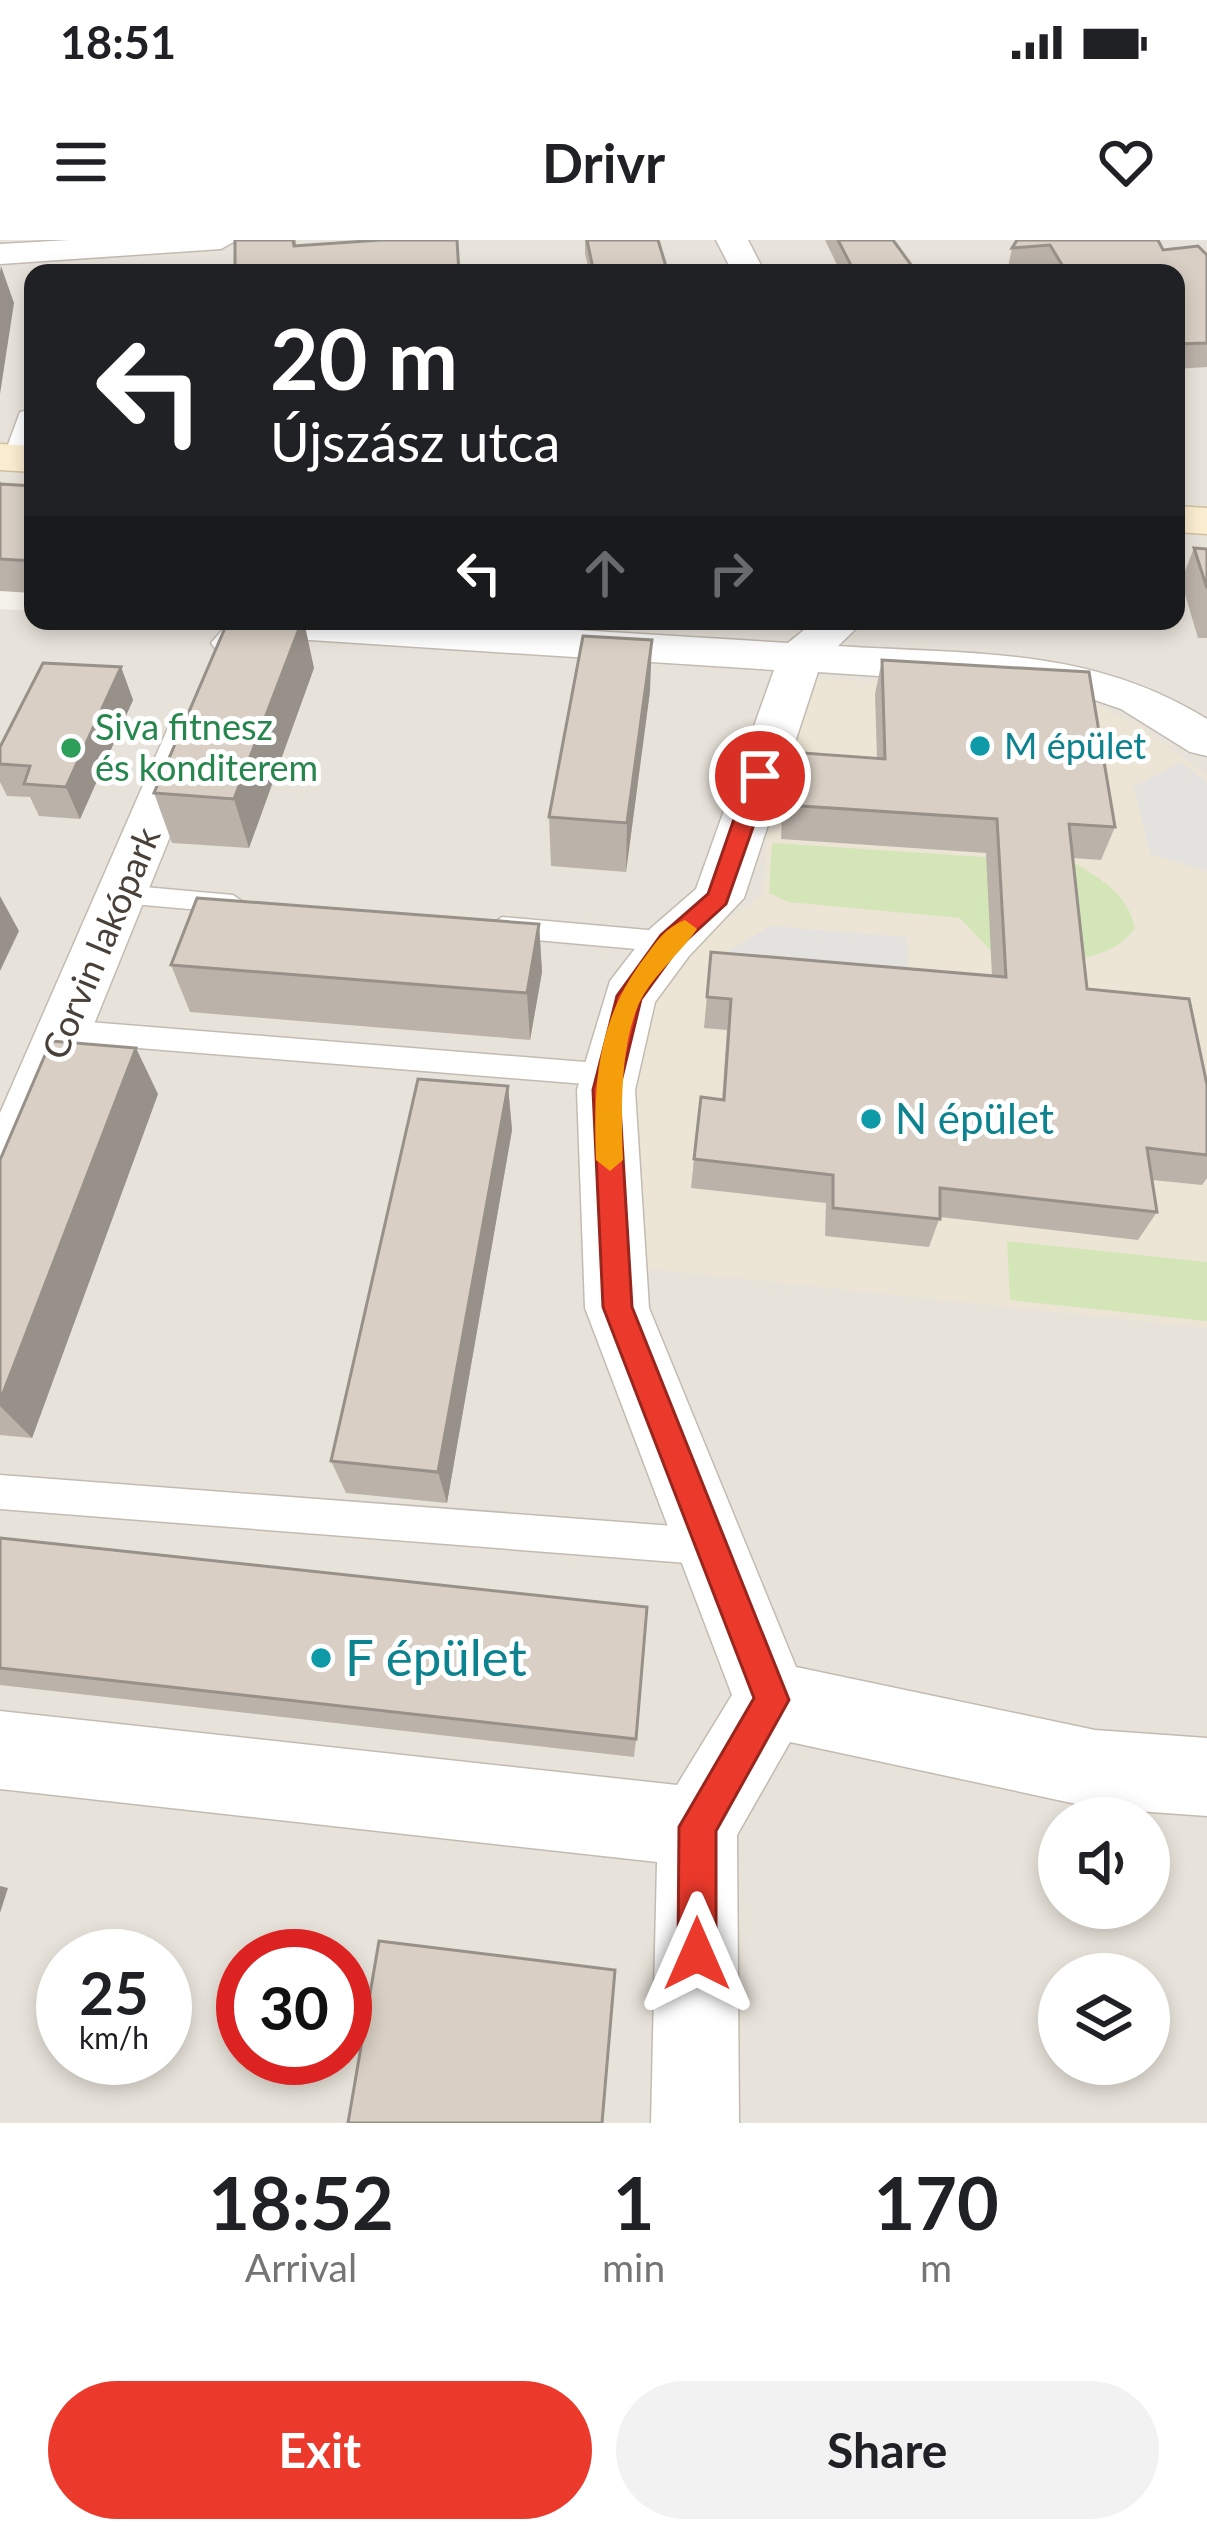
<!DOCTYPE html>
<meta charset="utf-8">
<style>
:root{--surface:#fff;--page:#f2f2f2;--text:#202124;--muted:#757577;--accent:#eb3a2c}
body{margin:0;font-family:Lato,sans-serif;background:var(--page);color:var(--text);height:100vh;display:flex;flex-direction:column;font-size:45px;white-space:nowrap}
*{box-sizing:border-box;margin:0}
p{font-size:39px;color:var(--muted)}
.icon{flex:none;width:66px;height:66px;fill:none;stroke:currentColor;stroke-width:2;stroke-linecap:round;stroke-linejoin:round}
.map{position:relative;height:1883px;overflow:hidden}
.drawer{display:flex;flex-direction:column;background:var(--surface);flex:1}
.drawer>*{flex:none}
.hud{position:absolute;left:24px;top:24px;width:1161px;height:366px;border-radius:24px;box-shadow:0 6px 18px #0003;background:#202124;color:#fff;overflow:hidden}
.fabs{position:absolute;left:1038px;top:1557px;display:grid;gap:24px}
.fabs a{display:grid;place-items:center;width:132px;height:132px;border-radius:50%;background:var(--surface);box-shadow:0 6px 18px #0003;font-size:60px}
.speed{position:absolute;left:36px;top:1689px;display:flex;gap:24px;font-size:60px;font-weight:700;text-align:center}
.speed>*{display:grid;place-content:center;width:156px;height:156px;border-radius:50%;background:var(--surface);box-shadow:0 6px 18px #0003;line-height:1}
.speed small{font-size:30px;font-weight:400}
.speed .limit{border:18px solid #d22;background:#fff;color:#111}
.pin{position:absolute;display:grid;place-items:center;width:102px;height:102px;color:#fff;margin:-51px;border:6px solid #fff;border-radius:50%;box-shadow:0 3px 12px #0007}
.me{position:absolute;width:132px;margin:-66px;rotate:0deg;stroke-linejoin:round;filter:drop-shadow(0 0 9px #0008)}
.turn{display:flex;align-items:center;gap:42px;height:252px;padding:0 48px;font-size:54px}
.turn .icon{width:156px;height:156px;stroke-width:2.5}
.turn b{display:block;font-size:84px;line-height:102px}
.lanes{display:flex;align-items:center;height:114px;padding:0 48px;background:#0003;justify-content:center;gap:60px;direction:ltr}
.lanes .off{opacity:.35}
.eta{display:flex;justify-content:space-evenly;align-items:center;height:204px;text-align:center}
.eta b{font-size:72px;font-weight:700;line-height:84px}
.primary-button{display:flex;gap:24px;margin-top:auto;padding:24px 48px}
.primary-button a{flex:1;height:138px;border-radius:72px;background:var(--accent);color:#fff;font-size:48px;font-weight:700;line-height:138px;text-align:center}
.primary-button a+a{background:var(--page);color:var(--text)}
.status{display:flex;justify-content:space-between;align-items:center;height:84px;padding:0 60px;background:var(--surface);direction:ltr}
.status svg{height:33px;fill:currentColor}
header{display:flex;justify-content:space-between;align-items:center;height:156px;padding:0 48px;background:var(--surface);font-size:54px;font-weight:700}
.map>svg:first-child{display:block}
</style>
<div class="status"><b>18:51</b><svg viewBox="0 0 49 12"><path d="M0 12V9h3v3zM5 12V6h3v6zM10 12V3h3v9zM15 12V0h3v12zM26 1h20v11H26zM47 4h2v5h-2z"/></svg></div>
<header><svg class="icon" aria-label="menu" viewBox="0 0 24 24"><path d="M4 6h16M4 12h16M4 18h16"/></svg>Drivr<svg class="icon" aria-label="heart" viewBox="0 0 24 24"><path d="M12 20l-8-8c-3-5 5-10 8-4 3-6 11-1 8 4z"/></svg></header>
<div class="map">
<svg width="1207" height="1883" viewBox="0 0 1207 1883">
<rect width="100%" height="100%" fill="#f5f1eb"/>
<path fill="#e8e3da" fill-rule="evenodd" d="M0 0H1207V1883H0V369L33 371V381H1176V33H33V245L0 243ZM1059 1578H1149V1668H1059ZM63 1716H165V1818H63ZM243 1716H345V1818H243ZM1059 1734H1149V1824H1059Z"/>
<polygon fill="#ece5d6" points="807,437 1080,457 1138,484 1207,536 1207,1088 633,1027 630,847 653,755 691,707 763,654 772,543"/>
<g fill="#d4e6b7">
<path d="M772 603 1075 623C1103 641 1127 653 1135 688 1101 733 1042 717 992 712L960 678 788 662 769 653Z"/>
<polygon points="1007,1001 1207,1022 1207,1081 1010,1060"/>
</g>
<g fill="#e4e2df">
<polygon points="1181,522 1207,542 1207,631 1150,614 1134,547"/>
<polygon points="771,686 907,697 909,755 718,717"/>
</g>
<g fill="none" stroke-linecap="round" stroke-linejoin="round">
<g stroke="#c3bbb1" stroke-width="3">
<g id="lane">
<polygon points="122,645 233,655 246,664 233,673 122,663 109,654"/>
<polygon points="502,677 670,692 683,702 670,712 502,697 489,687"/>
<polygon points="64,780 610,824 620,827 624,835 620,843 610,846 64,802 50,791"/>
<polygon points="0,1235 713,1289 726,1295 731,1307 726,1319 713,1325 0,1269"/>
</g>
</g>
<g stroke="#c3bbb1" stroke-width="3">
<g id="street">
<polygon points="70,0 237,0 221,9 0,24 0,4"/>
<polygon points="716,0 748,0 765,33 733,33"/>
<polygon points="33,169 33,227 8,226 3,218 20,172"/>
<path d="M230 381H431L788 403 815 381H864L838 406C972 415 1089 406 1207 479V516L1190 512 1121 469 1060 448 818 432 744 658 689 716 655 762 635 850 649 1068 796 1427 1095 1490 1207 1498V1576L1095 1568 790 1502 737 1595 739 1883H651L657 1622 0 1549V1471L677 1545 732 1455 585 1068 577 850 610 741 651 688 696 649 774 430 264 397C248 413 240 418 218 412L211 403Z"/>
<polygon points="191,473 207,477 214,488 30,942 21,960 0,967 0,873 168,488 175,477"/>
</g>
</g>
<g stroke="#d1c09e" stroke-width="3">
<g id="secondary">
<polygon points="0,204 33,206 33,232 0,230"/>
<polygon points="1176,266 1207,268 1207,294 1176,292"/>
</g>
</g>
<use href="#lane" fill="#fff" fill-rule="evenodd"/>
<use href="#street" fill="#fff" fill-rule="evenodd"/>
<use href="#secondary" fill="#fbedcf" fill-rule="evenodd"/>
</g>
<g fill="#bbb2a9">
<polygon points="235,0 296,0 296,6 379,0 457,0 460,33 236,33"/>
<polygon points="585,0 658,0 668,33 590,33 585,14"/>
<polygon points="825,0 893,0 917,33 841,33"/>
<polygon points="1017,0 1207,15 1207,127 1176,129 1176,33 1046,33 1044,30 1007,32 1012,8"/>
<polygon points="0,241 2,244 33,246 33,353 0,351"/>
<polygon points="1194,308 1207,309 1207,398 1198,398 1181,341"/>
<polygon points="882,420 1115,587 1101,620 1073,618 1087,749 1207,845 1207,938 1202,945 1152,940 1157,972 1138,1000 940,977 929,1007 825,996 826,963 691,948 694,919 722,860 727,790 704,788 711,712 992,736 986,613 781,599 783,554 788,520 877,518 875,454"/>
<polygon points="121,427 133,460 80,579 39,576 30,557 7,556 0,542 0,507"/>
<polygon points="314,428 249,608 172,603 154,553"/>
<polygon points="650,451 626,632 551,626 549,577"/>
<polygon points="539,684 542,732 530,800 190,772 171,725"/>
<polygon points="508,846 512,890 447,1263 346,1253 331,1221"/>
<polygon points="158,854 32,1198 0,1195 0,920"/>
<polygon points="0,1298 636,1499 634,1517 0,1445"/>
</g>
<g fill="#989189">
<polygon points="1,26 14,63 0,154 0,32"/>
<polygon points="302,381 304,381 314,428 249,608 234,559"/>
<polygon points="652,400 650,451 626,632 627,583"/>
<polygon points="121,427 133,460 80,579 66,547"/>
<polygon points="0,656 19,691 0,731"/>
<polygon points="539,684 542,732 530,800 527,753"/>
<polygon points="136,808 158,854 32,1198 0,1166 0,1161"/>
<polygon points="508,846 512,890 447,1263 438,1232"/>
<polygon points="0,1646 8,1648 0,1673"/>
</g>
<g fill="#d9cfc4" stroke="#989189" stroke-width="3">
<polygon points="235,0 293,0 294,6 381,0 457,0 459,33 264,33 264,30 235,31"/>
<polygon points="587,0 658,0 668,33 594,33"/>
<polygon points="838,0 893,0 917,33 855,33"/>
<polygon points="1017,0 1158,0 1163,10 1198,6 1207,15 1207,103 1176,104 1176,33 1067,33 1050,5 1012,8"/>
<polygon points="0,244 33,246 33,321 0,319"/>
<polygon points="1194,308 1207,309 1207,348"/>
<polygon points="228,381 302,381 234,559 154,553"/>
<polygon points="583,396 652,400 627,583 549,577"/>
<polygon points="882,420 1089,432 1115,587 1069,584 1087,749 1189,759 1207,845 1207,915 1147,908 1157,972 940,948 940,979 833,968 833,935 694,919 701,857 724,860 731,759 707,757 711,712 1006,737 997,579 786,565 788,520 790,512 885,519"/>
<polygon points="43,423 121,427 66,547 24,544 30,526 0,524 0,507"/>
<polygon points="197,658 539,684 527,753 171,725"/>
<polygon points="51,801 136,808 0,1161 0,920"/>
<polygon points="418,839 508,846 438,1232 331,1221"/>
<polygon points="0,1298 647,1367 636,1499 0,1428"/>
<polygon points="379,1701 615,1730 602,1883 348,1883"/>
</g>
<polygon fill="#eb3a2c" stroke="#99261d" stroke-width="3" points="760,529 771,536 726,664 678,708 641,759 619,850 632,1067 789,1460 716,1591 716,1714 710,1727 697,1733 683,1727 678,1714 679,1587 754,1458 603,1067 593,850 617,756 661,695 708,654 749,536"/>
<path fill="#f59e0b" d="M685 680 697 689C681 712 659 730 644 754 619 796 621 873 623 920L610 931 596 920C593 843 597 780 645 717 656 702 666 687 685 680Z"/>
<g fill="#0f9aa8" stroke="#fff" stroke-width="4.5">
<circle cx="980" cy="506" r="12"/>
<circle cx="871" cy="879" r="12"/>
<circle cx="321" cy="1418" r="12"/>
</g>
<circle fill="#2e9e5b" stroke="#fff" stroke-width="4.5" cx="71" cy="508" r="12"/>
<g text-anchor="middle" stroke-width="10" stroke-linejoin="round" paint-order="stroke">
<g font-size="36" fill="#27864d" stroke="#fff" text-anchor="start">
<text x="95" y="500">Siva fitnesz<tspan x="95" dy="41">és konditerem</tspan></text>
</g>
<g font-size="36" fill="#0d838f" stroke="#fff" text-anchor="start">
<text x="1004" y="519">M épület</text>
</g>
<g font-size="36" fill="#494139" stroke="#fff">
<text transform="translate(101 703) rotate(-67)" y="13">Corvin lakópark</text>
</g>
<g font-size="42" fill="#0d838f" stroke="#fff" text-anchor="start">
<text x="895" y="894">N épület</text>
</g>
<g font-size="51" fill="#0d838f" stroke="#fff" text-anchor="start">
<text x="345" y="1436">F épület</text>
</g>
</g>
</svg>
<div class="fabs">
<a><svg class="icon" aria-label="sound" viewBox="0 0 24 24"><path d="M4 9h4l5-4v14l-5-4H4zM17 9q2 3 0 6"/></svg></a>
<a><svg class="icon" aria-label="layers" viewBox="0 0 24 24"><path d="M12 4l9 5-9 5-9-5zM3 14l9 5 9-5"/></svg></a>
</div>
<div class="speed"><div>25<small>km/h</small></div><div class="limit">30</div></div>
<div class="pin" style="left:760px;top:536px;background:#d93025"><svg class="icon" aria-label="arrive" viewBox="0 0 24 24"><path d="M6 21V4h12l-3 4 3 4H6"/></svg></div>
<svg class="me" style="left:697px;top:1714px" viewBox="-20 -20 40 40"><path d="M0-17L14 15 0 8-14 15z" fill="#eb3a2c" stroke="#fff" stroke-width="4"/></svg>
<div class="hud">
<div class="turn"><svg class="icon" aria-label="left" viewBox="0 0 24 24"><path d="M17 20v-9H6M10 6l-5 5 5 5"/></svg><div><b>20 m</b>Újszász utca</div></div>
<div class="lanes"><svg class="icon" aria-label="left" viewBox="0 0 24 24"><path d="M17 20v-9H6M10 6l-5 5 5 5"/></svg><svg class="icon off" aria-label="ahead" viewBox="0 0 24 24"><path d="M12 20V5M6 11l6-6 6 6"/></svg><svg class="icon off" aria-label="right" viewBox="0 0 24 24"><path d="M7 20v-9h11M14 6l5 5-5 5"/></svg></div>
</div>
</div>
<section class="drawer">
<div class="eta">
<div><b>18:52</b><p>Arrival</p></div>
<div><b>1</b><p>min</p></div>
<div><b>170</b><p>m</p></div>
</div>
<div class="primary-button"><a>Exit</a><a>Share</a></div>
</section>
